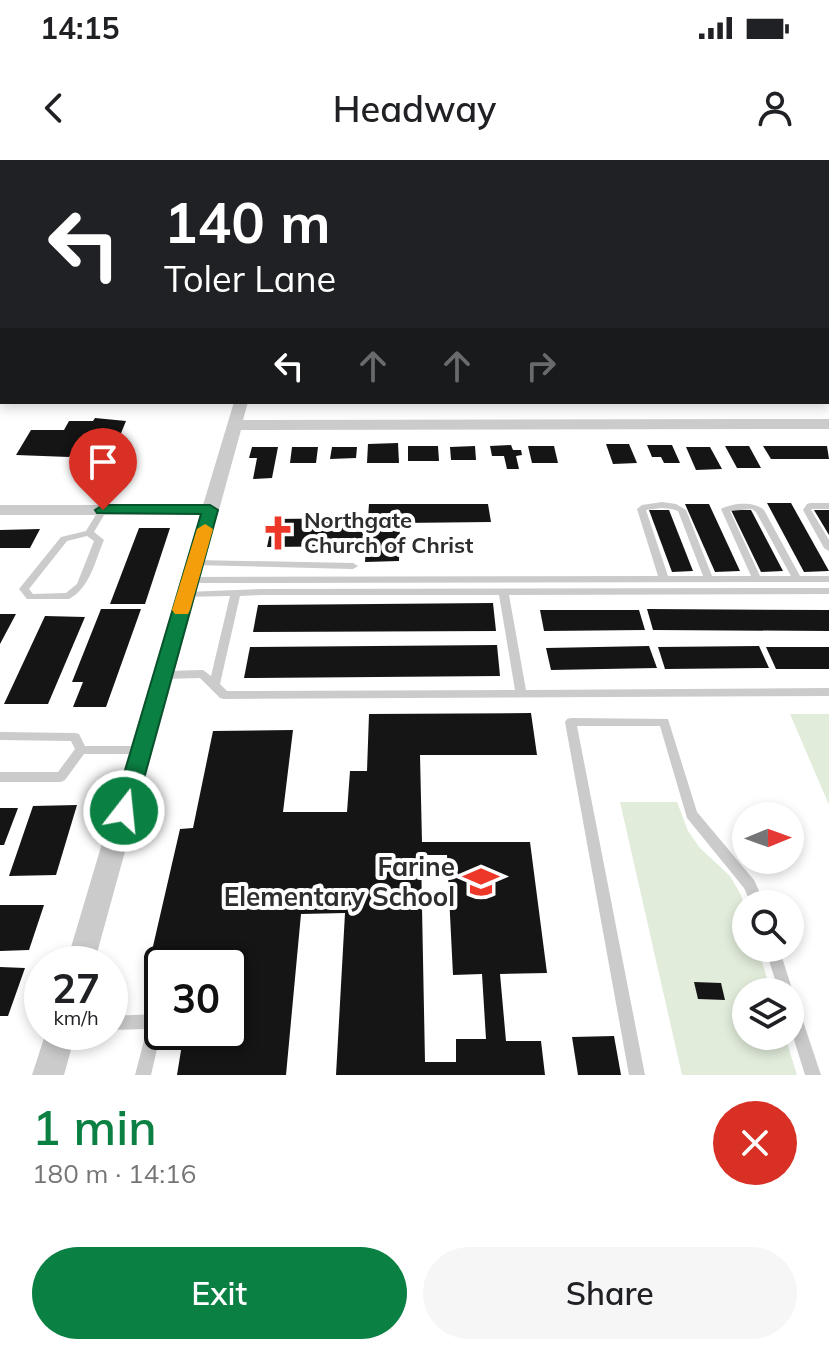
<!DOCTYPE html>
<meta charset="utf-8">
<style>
:root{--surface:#fff;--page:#f6f6f6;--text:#202124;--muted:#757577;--accent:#0b8043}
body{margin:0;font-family:Mulish,sans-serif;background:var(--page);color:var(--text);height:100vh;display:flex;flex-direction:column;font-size:30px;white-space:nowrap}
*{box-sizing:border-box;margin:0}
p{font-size:26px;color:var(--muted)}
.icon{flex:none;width:44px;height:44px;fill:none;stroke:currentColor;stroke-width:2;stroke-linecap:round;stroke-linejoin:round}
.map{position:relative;height:915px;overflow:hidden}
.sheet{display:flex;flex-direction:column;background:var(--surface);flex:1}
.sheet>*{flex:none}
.top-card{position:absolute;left:0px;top:0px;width:830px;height:244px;box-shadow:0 4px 12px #0003;background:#202124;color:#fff;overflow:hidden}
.needle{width:52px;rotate:89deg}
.fabs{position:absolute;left:732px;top:642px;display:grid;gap:16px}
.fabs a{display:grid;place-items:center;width:72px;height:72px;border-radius:50%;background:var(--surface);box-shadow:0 4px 12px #0003;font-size:40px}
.speed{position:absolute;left:24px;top:786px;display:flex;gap:16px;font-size:40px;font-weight:700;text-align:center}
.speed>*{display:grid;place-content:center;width:104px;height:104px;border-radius:50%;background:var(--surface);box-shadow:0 4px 12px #0003;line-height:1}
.speed small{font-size:20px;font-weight:400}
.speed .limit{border:4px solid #111;border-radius:12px;background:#fff;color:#111}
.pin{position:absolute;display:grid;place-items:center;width:68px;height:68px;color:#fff;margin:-82px -34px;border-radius:50% 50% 50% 0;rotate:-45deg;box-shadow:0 0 8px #0007}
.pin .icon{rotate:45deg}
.me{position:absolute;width:88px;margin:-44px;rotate:16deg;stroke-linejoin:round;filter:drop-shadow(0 0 6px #0008)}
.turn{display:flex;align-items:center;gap:28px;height:168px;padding:0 32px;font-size:36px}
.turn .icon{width:104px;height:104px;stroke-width:2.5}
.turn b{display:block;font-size:56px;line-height:68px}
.lanes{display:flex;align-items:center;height:76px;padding:0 32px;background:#0003;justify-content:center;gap:40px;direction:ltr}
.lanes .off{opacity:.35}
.round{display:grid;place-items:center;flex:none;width:84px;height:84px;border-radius:42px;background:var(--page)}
.overview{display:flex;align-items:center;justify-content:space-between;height:136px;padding:0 32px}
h1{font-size:48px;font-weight:600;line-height:60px;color:var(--accent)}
.cta{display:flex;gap:16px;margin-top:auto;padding:16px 32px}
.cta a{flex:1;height:92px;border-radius:48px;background:var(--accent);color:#fff;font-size:32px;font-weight:600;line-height:92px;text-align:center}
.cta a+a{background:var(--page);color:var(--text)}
.status{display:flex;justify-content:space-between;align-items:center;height:56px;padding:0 40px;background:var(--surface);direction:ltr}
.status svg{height:22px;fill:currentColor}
header{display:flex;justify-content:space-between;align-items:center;height:104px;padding:0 32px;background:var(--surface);font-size:36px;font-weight:600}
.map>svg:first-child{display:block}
</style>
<div class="status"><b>14:15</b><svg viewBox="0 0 49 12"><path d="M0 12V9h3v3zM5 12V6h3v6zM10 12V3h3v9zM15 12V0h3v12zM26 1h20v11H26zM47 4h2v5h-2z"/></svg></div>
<header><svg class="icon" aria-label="back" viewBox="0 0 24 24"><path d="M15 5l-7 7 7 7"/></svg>Headway<svg class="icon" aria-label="person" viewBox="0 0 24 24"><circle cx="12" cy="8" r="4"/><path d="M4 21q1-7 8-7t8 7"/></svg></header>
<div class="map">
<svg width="829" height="915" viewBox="0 0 829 915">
<rect width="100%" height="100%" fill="#fff"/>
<g fill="#e1ecdb">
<polygon points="790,554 829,554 829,645"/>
<polygon points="620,642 677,642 688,671 700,688 730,716 741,735 746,751 746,788 758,788 771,832 746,832 746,876 785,876 797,915 682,915"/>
</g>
<g fill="#151515" fill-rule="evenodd">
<polygon points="95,258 126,261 115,288 83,288 81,292 72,293 69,297 16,295 31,270 64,270 69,261 93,261"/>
<polygon points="398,283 399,303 367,303 368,284"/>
<polygon points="606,284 629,284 637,303 613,304"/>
<polygon points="511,285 513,290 521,290 522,295 516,296 519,309 507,309 504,296 492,296 490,286"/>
<polygon points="647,285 672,285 680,303 664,303 661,297 652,297"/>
<polygon points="408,286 438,286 439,301 408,301"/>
<polygon points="475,286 476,300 451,300 450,287"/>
<polygon points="528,286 554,286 558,303 532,303"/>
<polygon points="725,286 749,286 761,308 737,308"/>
<polygon points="763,286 827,286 829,299 771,299"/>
<polygon points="252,287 278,287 272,318 253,319 257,298 249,298"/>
<polygon points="292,287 318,287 316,303 290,303"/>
<polygon points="332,287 357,287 356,298 330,299"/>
<polygon points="686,287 710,287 722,309 696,310"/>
<polygon points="767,343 791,343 829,411 804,412"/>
<polygon points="369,344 488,344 491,362 400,363 399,401 365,402 366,386 267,387 273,359 368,358"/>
<polygon points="685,344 709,344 740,411 715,412"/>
<polygon points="649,350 669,350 693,411 672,412"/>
<polygon points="731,350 751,350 783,411 761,412"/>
<polygon points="814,350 829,350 829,375"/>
<polygon points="139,368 170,368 145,444 110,444"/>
<polygon points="40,369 30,388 0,388 0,370"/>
<polygon points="493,443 496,471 253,472 258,445"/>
<polygon points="101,449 141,449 106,547 73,547 83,522 72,522"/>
<polygon points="647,449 829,450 829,471 653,470"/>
<polygon points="540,450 639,450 645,470 544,471"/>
<polygon points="0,454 16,454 0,484"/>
<polygon points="45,456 85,457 48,544 4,544"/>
<polygon points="497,485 500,516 244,518 250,487"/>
<polygon points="649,486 657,508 551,510 546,488"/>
<polygon points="759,486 769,508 665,509 658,487"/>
<polygon points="766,487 829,487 829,509 776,509"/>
<path d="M531 553 537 595H420L422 682H530L547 813 500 814 506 881H541L545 915H336L345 753 301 754 286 915H177L184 872H230V804H197L198 794H174L172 804H162V820L145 821 180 669 193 668 213 571 293 570 283 652H347L350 611H367L369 554ZM421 695H447L453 815 482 814 486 879H456V902H425Z"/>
<polygon points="77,645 56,715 9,716 33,646"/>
<polygon points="0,648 18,648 4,685 0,685"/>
<polygon points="0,745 44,745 29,790 0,791"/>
<polygon points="0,807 25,808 8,856 0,856"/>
<polygon points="694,822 721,823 725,840 698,839"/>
<polygon points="614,876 621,915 578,915 572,877"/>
</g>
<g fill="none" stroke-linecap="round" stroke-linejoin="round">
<g fill="#cbcbcb" fill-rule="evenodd">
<polygon points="187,0 191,0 190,2 186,2"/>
<polygon points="209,0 213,0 212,2 208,2"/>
<polygon points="246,0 250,0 249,2 245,2"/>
<polygon points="269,0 273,0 272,2 268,2"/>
<rect x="364" y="0" width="4" height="2"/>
<rect x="828" y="15" width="1" height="2"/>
<rect x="828" y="27" width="1" height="3"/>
<rect x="828" y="60" width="1" height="4"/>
<polygon points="828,71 829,72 829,76 828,75"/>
<polygon points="828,90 829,91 829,95 828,94"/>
<rect x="828" y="117" width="1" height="4"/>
<path d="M662 342 676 344 686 350 712 416H751L721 349C733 343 753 341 764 350L800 416H829V422L190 423 185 420 190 417 658 416 637 349 642 345ZM662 348 672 349 678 351 703 416H668L646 350ZM752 349 756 352 791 416H760L730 351Z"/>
<polygon points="810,343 829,343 829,349 812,349 811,350 829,380 829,391 824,388 803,350 807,344"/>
<path d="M103 347 107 350 94 372 104 380C95 401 90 428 69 439H27L19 429 61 377 86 371 100 348ZM87 376 94 381 77 424 66 433 33 434 29 429 67 381Z"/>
<polygon points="195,400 353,403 358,406 353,409 192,405 190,403 192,401"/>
<path d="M829 428V434L509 435 526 530 829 528V536L224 539 220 538 200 518 164 519 160 518 159 515 160 512 164 511 203 510 211 516 230 436 183 437 181 435 186 432 262 429ZM262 435H499L515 530 227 531 220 524 240 436Z"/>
<polygon points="571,558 668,559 697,652 754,720 765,744 751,744 744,728 687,658 660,566 577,566 645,915 629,915 565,562 567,559"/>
<polygon points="0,572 75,573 79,574 85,586 142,586 146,587 148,590 146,593 142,594 84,594 65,620 61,622 0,622 0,612 58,612 75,589 71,581 0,580"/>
<polygon points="765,788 779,788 793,832 791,836 795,838 797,843 821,915 805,915 790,867 790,832 779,832"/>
<polygon points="156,854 161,856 162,868 151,915 135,915 147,869 110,870 110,856"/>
</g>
<g fill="#cbcbcb" fill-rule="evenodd">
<polygon points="435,0 443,0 444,2 436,2"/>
<polygon points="552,0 560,0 561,2 553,2"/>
<polygon points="652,0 661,0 662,2 653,2"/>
<rect x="828" y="152" width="1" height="8"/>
<polygon points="234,242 248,242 243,260 829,259 829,269 241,270 94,804 66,804 200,355 0,355 0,345 203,345"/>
<polygon points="46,872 76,872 64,915 32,915"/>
</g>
<g fill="#b8b8b8" fill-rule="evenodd">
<polygon points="120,0 132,0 119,2"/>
<rect x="828" y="29" width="1" height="8"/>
<rect x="0" y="36" width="2" height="8"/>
<polygon points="0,142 2,142 0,154"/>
</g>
</g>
<polygon fill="#0b8043" stroke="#07532c" stroke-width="2" points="103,345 210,345 218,350 135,651 132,658 124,660 116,658 113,651 201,354 97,353 95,350"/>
<polygon fill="#f59e0b" points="205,364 213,369 190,450 188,454 175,454 172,450 197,369"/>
<defs>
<g id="church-bare" transform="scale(2.76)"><path d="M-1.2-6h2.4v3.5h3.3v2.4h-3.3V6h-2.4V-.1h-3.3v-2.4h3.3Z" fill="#ed3728" stroke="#fff" stroke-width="2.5" paint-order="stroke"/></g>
<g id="school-bare" transform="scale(2.76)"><path d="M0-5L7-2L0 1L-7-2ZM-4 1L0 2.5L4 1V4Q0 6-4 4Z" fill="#ed3728" stroke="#fff" stroke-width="2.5" paint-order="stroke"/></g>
</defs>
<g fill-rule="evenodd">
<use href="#church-bare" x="278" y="373"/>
<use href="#school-bare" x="481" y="722"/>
</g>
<g text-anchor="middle" stroke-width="8" stroke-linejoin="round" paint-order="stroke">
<g font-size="22" font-weight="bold" fill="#2e2e2e" stroke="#fff" text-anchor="start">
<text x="304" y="368">Northgate<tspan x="304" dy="25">Church of Christ</tspan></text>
</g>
<g font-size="26" font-weight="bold" fill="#2e2e2e" stroke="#fff" text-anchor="end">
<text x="455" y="716">Farine<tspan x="455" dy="30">Elementary School</tspan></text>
</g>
</g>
</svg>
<div class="fabs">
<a><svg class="needle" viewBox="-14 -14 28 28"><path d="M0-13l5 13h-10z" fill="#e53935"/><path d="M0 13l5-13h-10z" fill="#757577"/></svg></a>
<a><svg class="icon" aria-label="search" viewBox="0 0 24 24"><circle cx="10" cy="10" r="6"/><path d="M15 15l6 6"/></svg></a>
<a><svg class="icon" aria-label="layers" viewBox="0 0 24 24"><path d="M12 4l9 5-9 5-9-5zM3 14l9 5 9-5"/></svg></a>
</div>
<div class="speed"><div>27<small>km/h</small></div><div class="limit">30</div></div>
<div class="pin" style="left:103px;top:350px;background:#d93025"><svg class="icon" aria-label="arrive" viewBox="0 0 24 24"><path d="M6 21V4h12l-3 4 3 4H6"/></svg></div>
<svg class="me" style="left:124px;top:651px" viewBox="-20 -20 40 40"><circle r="17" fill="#0b8043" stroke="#fff" stroke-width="3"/><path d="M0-11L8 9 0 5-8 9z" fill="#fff"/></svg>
<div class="top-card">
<div class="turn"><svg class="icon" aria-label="left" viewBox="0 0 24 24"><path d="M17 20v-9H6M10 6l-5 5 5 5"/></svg><div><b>140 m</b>Toler Lane</div></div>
<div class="lanes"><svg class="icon" aria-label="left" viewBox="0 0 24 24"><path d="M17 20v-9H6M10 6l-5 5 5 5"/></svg><svg class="icon off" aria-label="ahead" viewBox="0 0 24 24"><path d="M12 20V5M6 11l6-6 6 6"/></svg><svg class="icon off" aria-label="ahead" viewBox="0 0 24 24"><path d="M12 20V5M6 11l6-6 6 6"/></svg><svg class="icon off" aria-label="right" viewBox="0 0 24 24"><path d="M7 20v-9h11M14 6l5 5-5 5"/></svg></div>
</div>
</div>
<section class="sheet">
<div class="overview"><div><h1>1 min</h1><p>180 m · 14:16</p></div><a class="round" style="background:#d93025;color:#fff"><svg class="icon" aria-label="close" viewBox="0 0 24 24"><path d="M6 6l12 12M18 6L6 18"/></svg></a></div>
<div class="cta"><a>Exit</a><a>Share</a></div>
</section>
